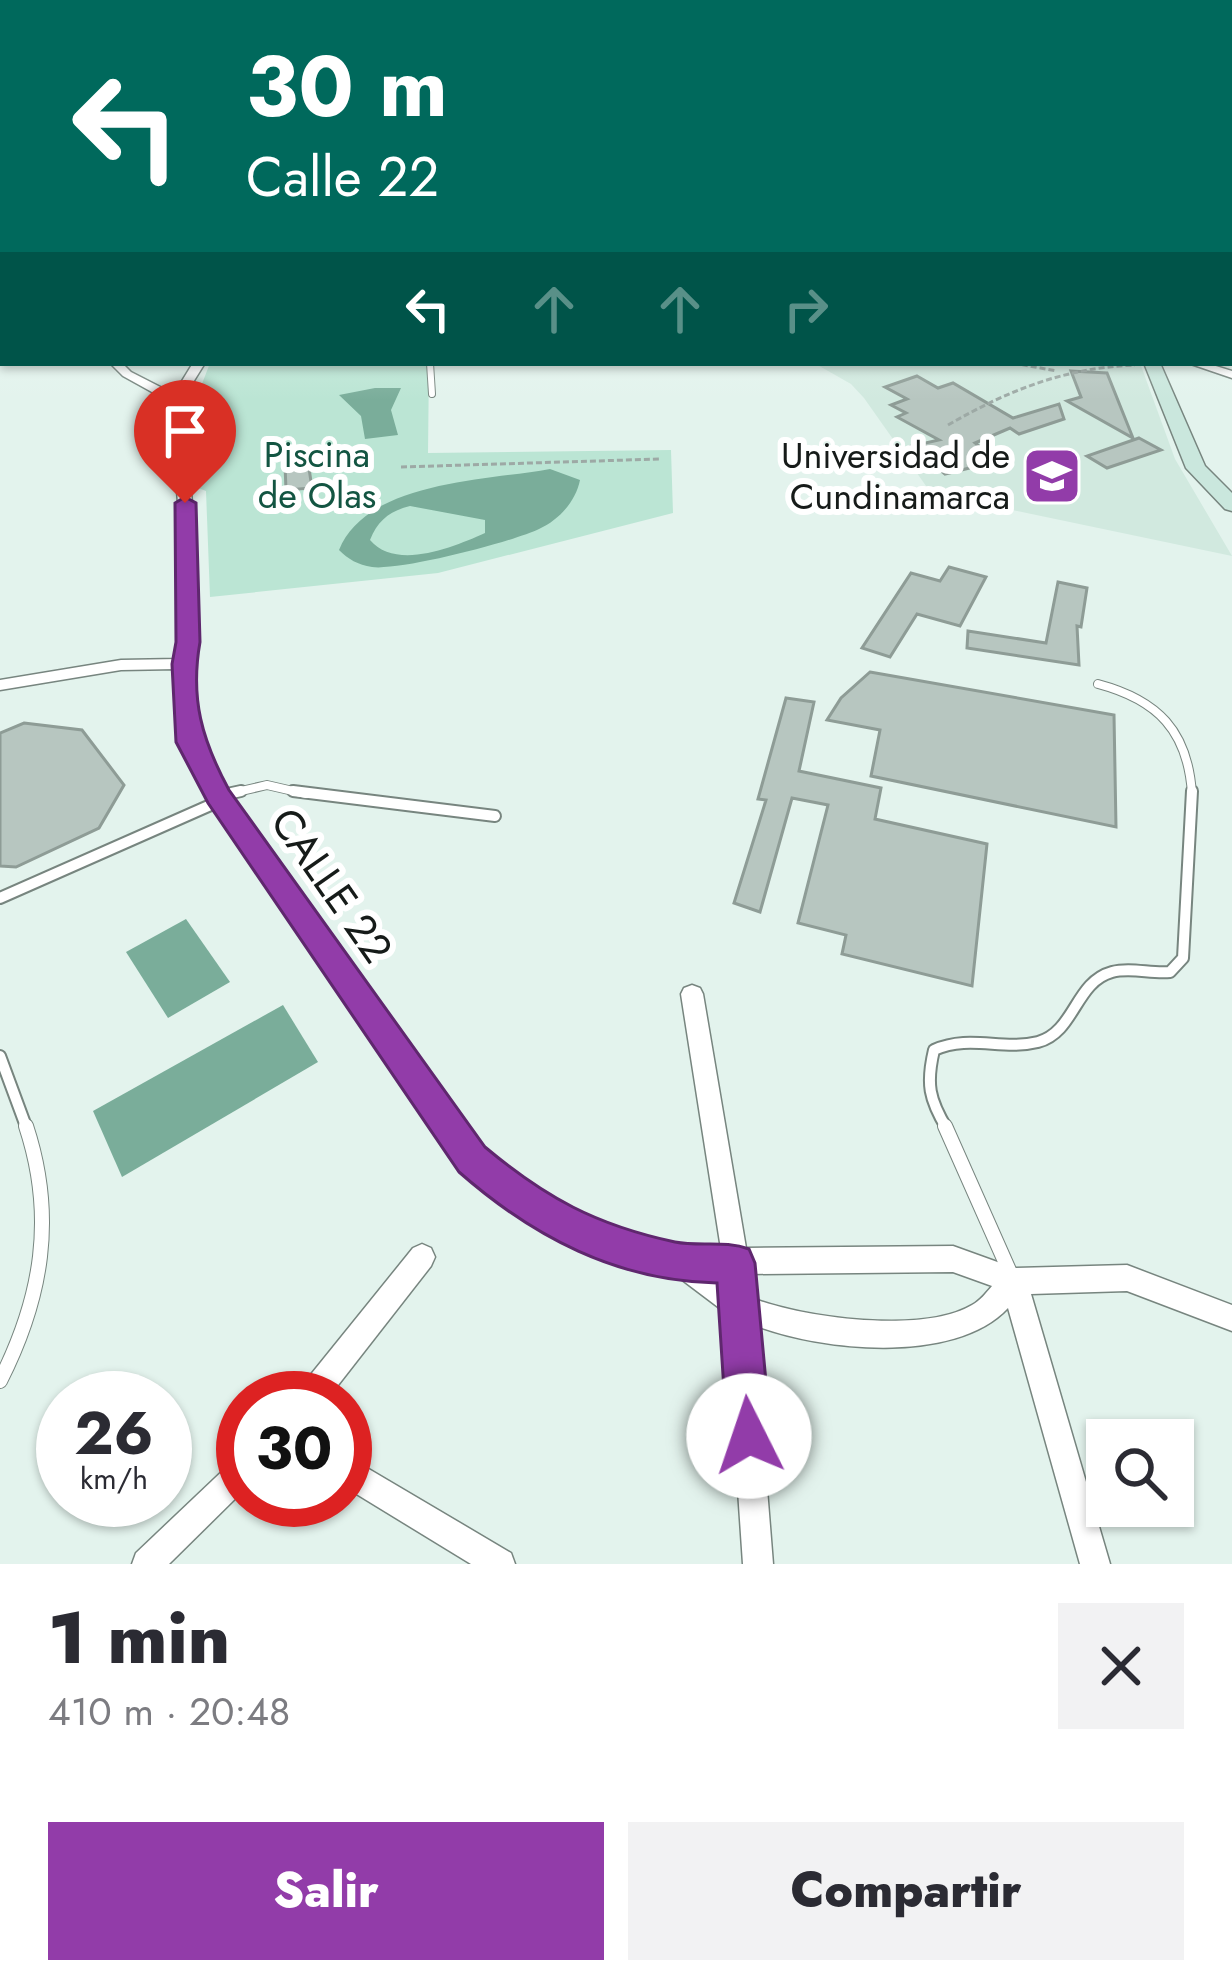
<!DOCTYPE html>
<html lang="es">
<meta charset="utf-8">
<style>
:root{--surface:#fff;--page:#f2f2f3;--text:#2b2b33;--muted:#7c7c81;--accent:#923ca9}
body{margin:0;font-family:Jost,sans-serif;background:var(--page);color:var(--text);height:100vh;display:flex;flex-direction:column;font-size:45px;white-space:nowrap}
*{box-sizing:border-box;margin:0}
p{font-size:39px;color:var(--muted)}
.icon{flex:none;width:66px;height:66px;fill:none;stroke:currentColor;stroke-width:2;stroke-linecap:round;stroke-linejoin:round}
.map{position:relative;height:1564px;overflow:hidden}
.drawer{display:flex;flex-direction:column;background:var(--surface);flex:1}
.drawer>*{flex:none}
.top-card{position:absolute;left:0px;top:0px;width:1233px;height:366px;box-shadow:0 3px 9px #0004;background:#00695c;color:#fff;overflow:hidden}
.tools{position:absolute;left:1086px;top:1419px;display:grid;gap:24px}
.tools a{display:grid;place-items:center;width:108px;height:108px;border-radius:0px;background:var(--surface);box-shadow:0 3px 9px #0004;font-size:60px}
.speed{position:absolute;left:36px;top:1371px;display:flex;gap:24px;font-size:60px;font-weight:700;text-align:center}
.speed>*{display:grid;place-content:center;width:156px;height:156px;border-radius:50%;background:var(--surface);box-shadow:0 3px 9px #0004;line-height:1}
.speed small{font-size:30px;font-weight:400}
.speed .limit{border:18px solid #d22;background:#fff;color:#111}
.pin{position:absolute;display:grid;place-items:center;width:102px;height:102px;color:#fff;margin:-123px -51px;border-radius:50% 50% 50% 0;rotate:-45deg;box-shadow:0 0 12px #0007}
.pin .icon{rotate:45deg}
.me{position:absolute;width:132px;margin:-66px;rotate:356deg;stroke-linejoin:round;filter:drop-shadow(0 0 9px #0008)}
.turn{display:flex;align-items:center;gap:42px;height:252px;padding:0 48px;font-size:54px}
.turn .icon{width:156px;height:156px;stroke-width:2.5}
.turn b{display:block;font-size:84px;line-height:102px}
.lanes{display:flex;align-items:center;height:114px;padding:0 48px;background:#0003;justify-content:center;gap:60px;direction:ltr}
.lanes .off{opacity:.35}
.round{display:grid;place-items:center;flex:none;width:126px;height:126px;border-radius:0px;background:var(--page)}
.summary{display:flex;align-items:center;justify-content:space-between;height:204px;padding:0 48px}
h1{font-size:72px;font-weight:800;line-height:90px}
.button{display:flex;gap:24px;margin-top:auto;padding:24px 48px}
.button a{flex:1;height:138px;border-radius:0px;background:var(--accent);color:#fff;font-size:48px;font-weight:800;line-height:138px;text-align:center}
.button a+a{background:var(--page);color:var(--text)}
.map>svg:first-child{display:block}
</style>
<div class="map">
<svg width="1232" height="1564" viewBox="0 0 1232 1564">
<rect width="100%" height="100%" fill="#e3f3ed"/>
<polygon fill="#d1e9df" points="814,363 1140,363 1175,459 1232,556 931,493 864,398 851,384"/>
<polygon fill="#bbe5d4" points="210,363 429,363 428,453 671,450 673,513 438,573 210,597 206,491 198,488 195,402"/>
<g fill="#7aad9a" fill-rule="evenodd">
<polygon points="375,388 401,388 391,410 398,435 365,439 361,416 339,395"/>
<path d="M550 469 580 480C576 501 559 520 539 529 512 542 400 571 372 567 358 565 348 559 339 550 367 481 485 481 550 469ZM410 506 485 520V533C454 547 396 571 370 540 378 520 390 511 410 506Z"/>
<polygon points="186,919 230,982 168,1018 126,952"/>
<polygon points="283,1005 318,1062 122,1177 93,1111"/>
</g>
<g fill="#b7c6c0" stroke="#8e9c96" stroke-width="3">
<polygon points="1071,371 1107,373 1133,438 1067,401 1081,397"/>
<polygon points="917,376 938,388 953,383 1013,418 1059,404 1064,419 1019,434 1010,428 975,443 998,461 945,474 912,446 939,440 897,417 906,413 891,405 907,399 885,387"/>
<polygon points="1139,438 1161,450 1107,468 1087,456"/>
<polygon points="308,462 312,488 286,490 285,465"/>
<polygon points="949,567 986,577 960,626 917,614 890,657 862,648 911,573 940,581"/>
<polygon points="1058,582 1087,588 1081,627 1077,626 1079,665 967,648 968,631 1046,643"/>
<polygon points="870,672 1114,715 1116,827 871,776 880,730 827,720 841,698"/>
<polygon points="786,698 814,702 799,771 881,788 875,819 987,844 972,986 842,954 846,935 798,923 828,805 792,798 760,912 734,903 766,800 758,799"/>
<polygon points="24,723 82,730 124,785 99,828 16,867 0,866 0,733"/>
</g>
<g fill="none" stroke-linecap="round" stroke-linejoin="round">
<g stroke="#77857f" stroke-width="8">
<polyline id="lane-far3" points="430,363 432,394"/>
</g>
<g stroke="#77857f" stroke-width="10">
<g id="lane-far2">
<path d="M1098 684C1158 700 1188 731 1192 794"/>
<polyline points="228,794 267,785 306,794"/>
</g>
</g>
<g stroke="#77857f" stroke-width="14">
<g id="lane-far1">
<polyline points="293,791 495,816"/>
<polyline points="218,796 241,791"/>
<polyline points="0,898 222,800"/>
<polyline points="0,1056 27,1129"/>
<path d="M947 1129C929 1099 926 1084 934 1050 970 1034 1002 1051 1038 1042 1075 1032 1075 982 1112 972 1131 967 1151 974 1170 972L1183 958 1192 791"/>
</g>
</g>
<g stroke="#77857f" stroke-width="16">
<g id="lane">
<polyline points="945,1126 1012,1277"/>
<path d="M0 1381C42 1298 56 1217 26 1126"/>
</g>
</g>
<g stroke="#77857f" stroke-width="3">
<g id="street">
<polygon points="3,202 3,210 0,211 0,203"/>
<polygon points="1232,251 1232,257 1230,258 1230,252"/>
<polygon points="1230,270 1232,271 1232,277 1230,276"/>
<rect x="1230" y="307" width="2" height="7"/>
<path d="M110 363H122L131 372 174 394 193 363H205L182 400 192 503 196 642 192 685 202 740 225 792 480 1151 527 1191 589 1225 680 1249H721L681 994 684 988 692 985 700 988 703 994 746 1248 953 1246 1014 1268 1127 1265 1232 1305V1331L1127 1291 1031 1294 1110 1564H1080L1008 1308C955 1365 820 1351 754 1325L773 1564H743L726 1313 673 1273 576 1246 509 1209 462 1167 212 801C189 759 174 718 177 669L121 670 0 690V680L121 660 178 659 180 642 178 503 170 402 123 376ZM953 1272 992 1286C986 1293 980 1301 972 1305 923 1334 803 1318 752 1298L750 1274Z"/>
<polygon points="1188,363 1206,363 1232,371 1232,378"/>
<polygon points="422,1244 431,1248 435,1257 431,1266 328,1398 296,1398 300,1388 413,1248"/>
<polygon points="345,1455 511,1553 515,1564 471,1564 345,1487"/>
<polygon points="243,1456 243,1491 169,1564 132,1564 136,1553 233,1461"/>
</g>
</g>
<g stroke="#77857f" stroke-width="3">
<g id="secondary">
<rect x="1230" y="224" width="2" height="8"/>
<polygon points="1230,324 1232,325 1232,335 1230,334"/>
<polygon points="1144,363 1160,363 1205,466 1232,493 1232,511 1225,509 1186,468"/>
</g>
</g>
<g stroke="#3a7b66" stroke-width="3">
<polygon id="primary" points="0,340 3,340 0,355"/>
</g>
<g stroke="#9da9a5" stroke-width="3" stroke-dasharray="6 3" stroke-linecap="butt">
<polyline points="1013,363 1057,371"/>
<path d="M948 425C1009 390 1064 368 1135 365"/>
<polyline points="401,467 660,459"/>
</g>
<use href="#lane-far3" stroke="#fff" stroke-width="6"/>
<use href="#lane-far2" stroke="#fff" stroke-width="8"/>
<use href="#lane-far1" stroke="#fff" stroke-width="10"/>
<use href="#lane" stroke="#fff" stroke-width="14"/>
<use href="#street" fill="#fff" fill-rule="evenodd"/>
<use href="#secondary" fill="#cae7dd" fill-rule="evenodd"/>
<use href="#primary" fill="#95cfbc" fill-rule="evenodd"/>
</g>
<linearGradient id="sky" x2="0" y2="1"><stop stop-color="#7cb1c9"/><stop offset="0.45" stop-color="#f2faf7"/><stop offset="1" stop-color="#f2faf7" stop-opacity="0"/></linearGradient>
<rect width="1232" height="400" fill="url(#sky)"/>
<path fill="#923ca9" stroke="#5f276e" stroke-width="3" d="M185 497 196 503 200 642C190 699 202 740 229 790L485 1147C546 1198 596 1225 675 1242 700 1247 725 1240 749 1249L755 1263 771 1436 764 1451 749 1457 734 1451 727 1436 717 1283C617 1281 533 1237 459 1172L208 803 176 742 172 664 176 642 175 503Z"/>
<defs>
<g id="university-square" transform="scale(3)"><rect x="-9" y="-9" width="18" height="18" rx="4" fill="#923ca9" stroke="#fff"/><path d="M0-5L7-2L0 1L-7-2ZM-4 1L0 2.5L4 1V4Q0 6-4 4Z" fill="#fff"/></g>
</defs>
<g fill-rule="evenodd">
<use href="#university-square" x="1052" y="476"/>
</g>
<g text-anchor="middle" stroke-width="12" stroke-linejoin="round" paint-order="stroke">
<g font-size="36" fill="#135542" stroke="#fff">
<text x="317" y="467">Piscina<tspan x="317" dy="41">de Olas</tspan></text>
</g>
<g font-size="36" fill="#161b19" stroke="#fff" text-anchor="end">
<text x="1010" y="468">Universidad de<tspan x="1010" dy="41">Cundinamarca</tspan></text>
</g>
<g font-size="42" fill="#161b19" stroke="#fff">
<text transform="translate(332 885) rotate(55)" y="15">CALLE 22</text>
</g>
</g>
</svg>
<div class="tools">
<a><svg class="icon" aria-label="search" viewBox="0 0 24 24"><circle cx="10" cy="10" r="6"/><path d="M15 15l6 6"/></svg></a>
</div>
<div class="speed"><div>26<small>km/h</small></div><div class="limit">30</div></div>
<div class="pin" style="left:185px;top:503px;background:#d93025"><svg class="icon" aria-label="arrive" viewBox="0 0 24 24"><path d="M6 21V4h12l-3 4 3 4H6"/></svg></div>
<svg class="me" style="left:749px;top:1436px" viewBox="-20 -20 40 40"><circle r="19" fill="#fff"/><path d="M0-13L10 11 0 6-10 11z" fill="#923ca9"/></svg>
<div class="top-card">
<div class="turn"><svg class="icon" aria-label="left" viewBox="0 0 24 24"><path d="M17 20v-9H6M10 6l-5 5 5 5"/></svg><div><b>30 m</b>Calle 22</div></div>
<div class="lanes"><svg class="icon" aria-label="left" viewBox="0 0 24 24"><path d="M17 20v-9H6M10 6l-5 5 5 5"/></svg><svg class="icon off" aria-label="ahead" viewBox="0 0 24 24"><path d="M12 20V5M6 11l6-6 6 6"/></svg><svg class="icon off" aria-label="ahead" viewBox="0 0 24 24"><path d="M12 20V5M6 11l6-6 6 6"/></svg><svg class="icon off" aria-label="right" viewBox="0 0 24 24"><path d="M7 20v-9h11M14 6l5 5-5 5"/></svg></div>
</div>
</div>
<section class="drawer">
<div class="summary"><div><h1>1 min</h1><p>410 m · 20:48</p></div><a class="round"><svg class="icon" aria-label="close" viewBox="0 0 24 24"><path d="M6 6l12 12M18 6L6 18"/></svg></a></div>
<div class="button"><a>Salir</a><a>Compartir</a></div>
</section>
